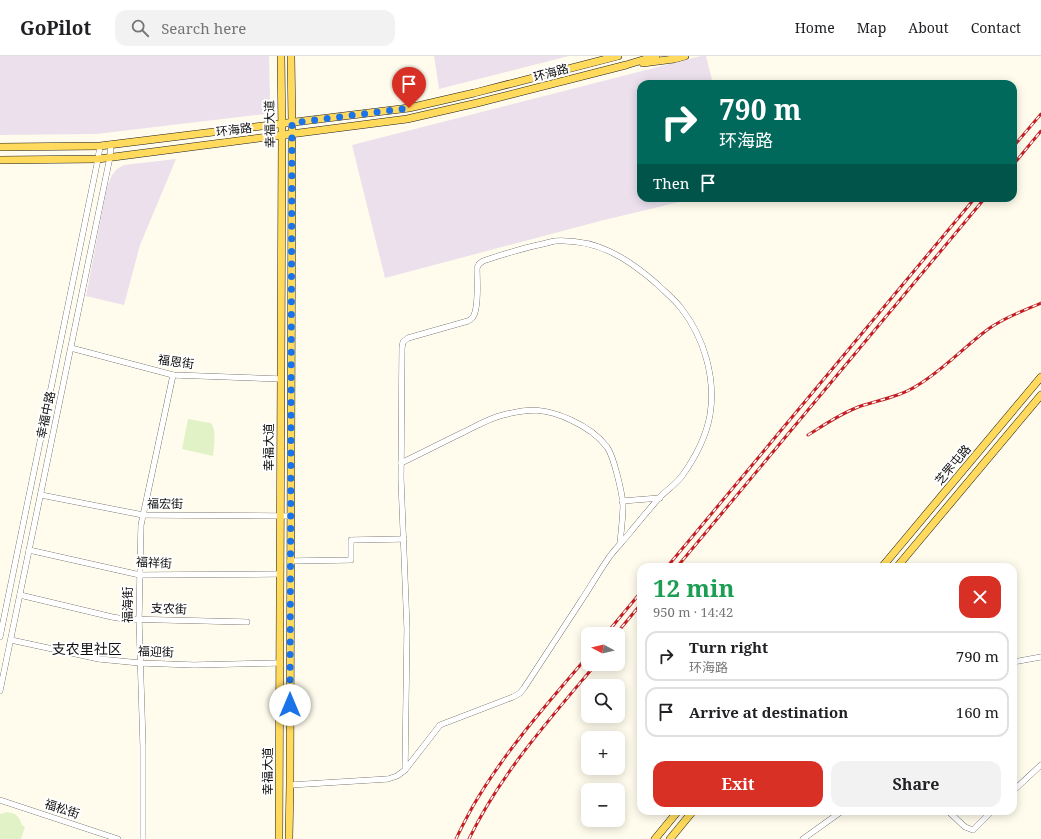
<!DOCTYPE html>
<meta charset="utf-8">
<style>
:root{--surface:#fff;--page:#f2f2f2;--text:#202124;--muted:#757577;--line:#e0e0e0;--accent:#d93025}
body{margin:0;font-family:"Noto Serif","Noto Sans SC",serif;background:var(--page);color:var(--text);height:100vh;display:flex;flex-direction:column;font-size:15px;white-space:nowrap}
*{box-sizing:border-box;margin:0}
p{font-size:13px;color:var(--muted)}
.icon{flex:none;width:22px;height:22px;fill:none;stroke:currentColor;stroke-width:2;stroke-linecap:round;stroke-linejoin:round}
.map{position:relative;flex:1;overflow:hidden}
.panel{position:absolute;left:637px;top:507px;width:380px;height:252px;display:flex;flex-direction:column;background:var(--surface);border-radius:12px;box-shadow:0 2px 10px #0003}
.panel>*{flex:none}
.banner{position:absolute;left:637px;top:24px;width:380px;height:122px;border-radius:12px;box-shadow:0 2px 10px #0003;background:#00695c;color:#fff;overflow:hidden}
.needle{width:26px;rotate:277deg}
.fabs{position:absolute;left:581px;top:571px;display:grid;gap:8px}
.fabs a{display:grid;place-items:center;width:44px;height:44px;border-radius:8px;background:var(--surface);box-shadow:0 2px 10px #0003;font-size:20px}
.pin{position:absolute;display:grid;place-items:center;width:34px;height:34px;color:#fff;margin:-41px -17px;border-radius:50% 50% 50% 0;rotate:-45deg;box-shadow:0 0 4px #0007}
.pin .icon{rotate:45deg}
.me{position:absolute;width:44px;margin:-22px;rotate:0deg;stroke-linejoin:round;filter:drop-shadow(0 0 3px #0008)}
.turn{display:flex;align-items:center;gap:14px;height:84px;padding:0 16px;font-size:18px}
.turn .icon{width:52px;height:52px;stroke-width:2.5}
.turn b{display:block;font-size:28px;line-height:34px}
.then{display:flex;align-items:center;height:38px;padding:0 16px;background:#0003;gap:8px;font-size:15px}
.round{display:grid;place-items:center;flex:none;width:42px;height:42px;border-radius:12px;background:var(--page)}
.overview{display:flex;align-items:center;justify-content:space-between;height:68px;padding:0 16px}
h1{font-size:24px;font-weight:700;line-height:30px;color:#1e9e55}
.cta{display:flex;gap:8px;margin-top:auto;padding:8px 16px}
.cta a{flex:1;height:46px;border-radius:12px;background:var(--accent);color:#fff;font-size:16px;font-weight:700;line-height:46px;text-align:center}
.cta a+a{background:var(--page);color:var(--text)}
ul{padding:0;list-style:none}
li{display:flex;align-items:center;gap:12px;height:50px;margin:0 8px 6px;padding:0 8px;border:2px solid var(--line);border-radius:12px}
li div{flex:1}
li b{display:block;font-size:15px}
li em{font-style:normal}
header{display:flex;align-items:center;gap:24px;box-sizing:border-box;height:56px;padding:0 20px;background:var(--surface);border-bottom:1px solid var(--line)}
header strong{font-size:19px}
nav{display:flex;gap:22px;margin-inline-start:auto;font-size:14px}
.search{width:280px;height:36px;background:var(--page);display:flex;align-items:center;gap:10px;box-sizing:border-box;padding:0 14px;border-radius:12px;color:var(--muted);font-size:15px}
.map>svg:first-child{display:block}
</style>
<header>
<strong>GoPilot</strong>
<div class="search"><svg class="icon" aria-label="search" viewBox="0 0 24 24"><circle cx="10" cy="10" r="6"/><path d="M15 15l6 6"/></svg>Search here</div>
<nav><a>Home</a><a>Map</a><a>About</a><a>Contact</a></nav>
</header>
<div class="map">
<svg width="1041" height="783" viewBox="0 0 1041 783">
<rect width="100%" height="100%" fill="#fffced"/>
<g fill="#ebe0ec">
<polygon points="0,0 269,0 270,48 265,58 96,78 0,79"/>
<polygon points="434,0 569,0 439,33"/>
<polygon points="701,0 706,0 713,28 641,28 641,142 696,142 600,165 385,222 352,89"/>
<polygon points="176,103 140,189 124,249 86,240 107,131 112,119 117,113 124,109"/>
</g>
<g fill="#e2f2c7">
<path d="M188 363 211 367C217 375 214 390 213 400L182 393Z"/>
<path d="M7 756C17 758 19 760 22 769L25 771 21 783H0V758Z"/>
</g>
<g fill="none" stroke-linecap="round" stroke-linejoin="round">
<g stroke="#404040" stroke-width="6">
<g id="minor">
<polyline points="71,292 173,319 281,323"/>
<path d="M401 407C422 397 443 386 464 376 476 370 490 362 503 359 530 352 545 352 571 364 584 370 598 379 607 391 614 401 622 436 623 449 623 462 621 475 620 488"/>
<polyline points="41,439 143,459 290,460"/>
<polyline points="622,445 660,442"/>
<polyline points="29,494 140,519 280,518"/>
<polyline points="290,505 351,504 351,484 404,483"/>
<polyline points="20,539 112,561 124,563 247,566"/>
<polyline points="0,581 98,103 100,90"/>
<polyline points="11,584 99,603 140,607 194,609 280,607"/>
<polyline points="1013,606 1041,601"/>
<polyline points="0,635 110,101 111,88"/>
<path d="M290 729 388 723 397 720 405 714 440 669 513 641 520 637 524 632C543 603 562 574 581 545 591 530 600 514 610 500 617 491 625 483 632 474 641 463 650 452 660 441 667 434 676 428 682 420 695 402 706 381 710 359 716 322 704 281 681 252 674 243 665 236 657 228 626 201 597 183 555 185 549 186 544 188 538 189 520 193 501 199 483 205L479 208 477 212C477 224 479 252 473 261 473 261 469 265 468 265L408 282 403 286 402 292 401 423 407 573 405 714"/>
<polyline points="1013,735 1041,709"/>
<polyline points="0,744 118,783"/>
<polyline points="948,755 965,771 973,774 992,755"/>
<polyline points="143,783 143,690 139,563 141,469 173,319"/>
<polyline points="803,783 842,755"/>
</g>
</g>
<g stroke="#1e1e1e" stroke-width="8">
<g id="major">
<polyline points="643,7 674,3 685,0"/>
<polyline points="0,91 100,90 409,52 474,37 618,0"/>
<polyline points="0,104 98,103 407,63 477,47 626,9 656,0"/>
<polyline points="882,511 1041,321"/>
<polyline points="897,511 1041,339"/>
<polyline points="279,783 282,79 281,0"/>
<polyline points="289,783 290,729 292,67 291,0"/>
<polyline points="655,783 678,755"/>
<polyline points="670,783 693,755"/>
</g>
</g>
<use href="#minor" stroke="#fff" stroke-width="5.5"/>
<use href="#major" stroke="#ffda5d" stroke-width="7"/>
<g stroke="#c31f24" stroke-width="3">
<g id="rail">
<polyline points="1013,91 1041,58"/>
<polyline points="1013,109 1041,75"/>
<path d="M808 379C824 369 840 358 858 351 878 344 900 341 918 329 943 314 963 292 987 274 1003 262 1023 255 1041 247"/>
<polyline points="667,511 975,142"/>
<polyline points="677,511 985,142"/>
<polyline points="606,578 641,536"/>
<polyline points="616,578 641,548"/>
<path d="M456 783C461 772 467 761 473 750 505 695 547 648 588 600"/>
<path d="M469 783C501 717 549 664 596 608"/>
</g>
</g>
<use href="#rail" stroke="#fff" stroke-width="1.5" stroke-dasharray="4.5" stroke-linecap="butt"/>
</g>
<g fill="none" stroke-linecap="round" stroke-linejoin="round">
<polyline stroke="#1a73e8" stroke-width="7" stroke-dasharray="0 12.6" points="290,649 292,67 409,52"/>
</g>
<g text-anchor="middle" stroke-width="4" stroke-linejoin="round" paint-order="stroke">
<g font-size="12" fill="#0d0d0d" stroke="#fff">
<text transform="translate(551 17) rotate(-15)" y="4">环海路</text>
<text transform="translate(270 68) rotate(-91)" y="4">幸福大道</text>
<text transform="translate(234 74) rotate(-7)" y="4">环海路</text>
<text transform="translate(176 306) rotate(8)" y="4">福恩街</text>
<text transform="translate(46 359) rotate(-78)" y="4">幸福中路</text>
<text transform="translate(269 391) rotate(-90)" y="4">幸福大道</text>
<text transform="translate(953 409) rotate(-50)" y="4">芝罘屯路</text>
<text transform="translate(165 448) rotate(1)" y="4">福宏街</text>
<text transform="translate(154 507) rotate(3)" y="4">福祥街</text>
<text transform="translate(128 549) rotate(-90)" y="4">福海街</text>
<text transform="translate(169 553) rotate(2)" y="4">支农街</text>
<text transform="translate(156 596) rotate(2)" y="4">福迎街</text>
<text transform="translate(268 715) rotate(-90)" y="4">幸福大道</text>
<text transform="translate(62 753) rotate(18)" y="4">福松街</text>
</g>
<g font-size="14" fill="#0d0d0d" stroke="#fff">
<text x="87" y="598">支农里社区</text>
</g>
</g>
</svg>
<div class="fabs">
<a><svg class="needle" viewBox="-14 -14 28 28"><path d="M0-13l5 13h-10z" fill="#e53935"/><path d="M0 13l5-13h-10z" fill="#757577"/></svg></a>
<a><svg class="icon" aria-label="search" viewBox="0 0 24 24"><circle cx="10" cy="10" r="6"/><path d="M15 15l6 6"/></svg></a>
<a>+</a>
<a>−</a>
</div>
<div class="pin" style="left:409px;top:52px;background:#d93025"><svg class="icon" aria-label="arrive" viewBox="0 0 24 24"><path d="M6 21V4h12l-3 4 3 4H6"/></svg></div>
<svg class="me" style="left:290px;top:649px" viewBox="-20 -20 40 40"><circle r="19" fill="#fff"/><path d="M0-13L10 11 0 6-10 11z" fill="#1a73e8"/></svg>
<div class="banner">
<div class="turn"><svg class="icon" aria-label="right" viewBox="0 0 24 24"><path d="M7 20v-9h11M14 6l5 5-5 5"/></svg><div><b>790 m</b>环海路</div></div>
<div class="then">Then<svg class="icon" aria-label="arrive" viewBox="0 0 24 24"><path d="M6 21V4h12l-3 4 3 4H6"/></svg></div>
</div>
<section class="panel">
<div class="overview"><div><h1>12 min</h1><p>950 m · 14:42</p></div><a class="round" style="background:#d93025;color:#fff"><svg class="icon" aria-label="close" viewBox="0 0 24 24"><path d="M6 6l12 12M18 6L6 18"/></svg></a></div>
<ul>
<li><svg class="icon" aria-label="right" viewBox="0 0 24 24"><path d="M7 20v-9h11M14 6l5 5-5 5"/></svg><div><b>Turn right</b><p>环海路</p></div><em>790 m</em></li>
<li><svg class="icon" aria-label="arrive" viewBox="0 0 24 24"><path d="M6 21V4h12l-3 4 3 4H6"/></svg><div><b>Arrive at destination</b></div><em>160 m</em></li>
</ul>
<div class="cta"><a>Exit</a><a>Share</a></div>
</section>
</div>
